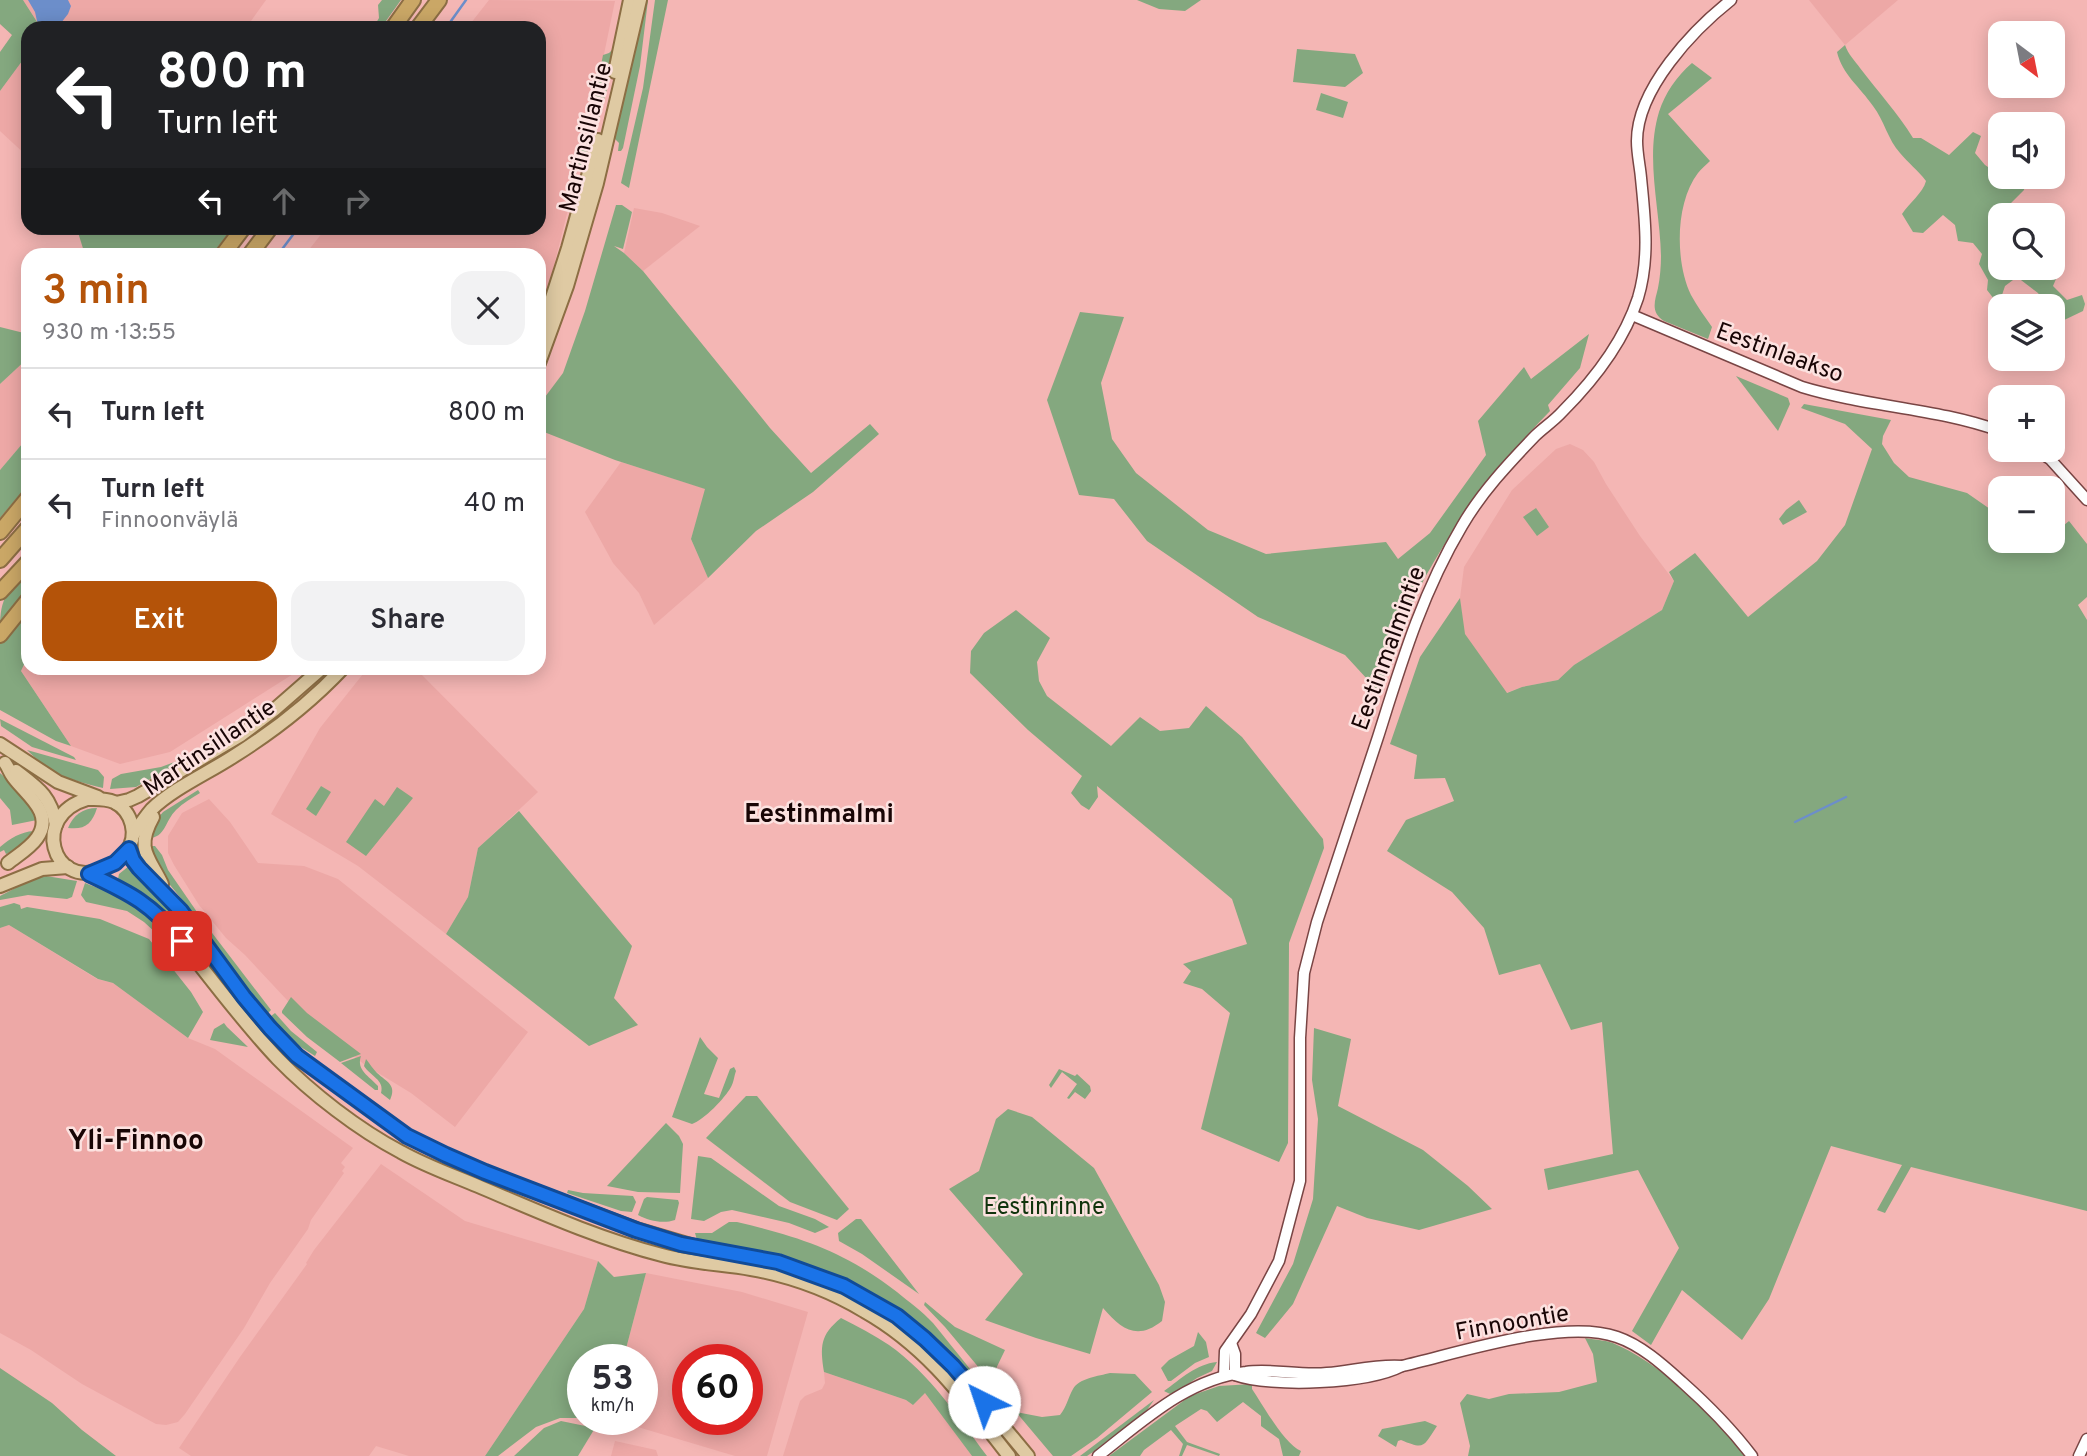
<!DOCTYPE html>
<meta charset="utf-8">
<style>
:root{--surface:#fff;--page:#f2f2f3;--text:#2b2b33;--muted:#7c7c81;--line:#e1e1e2;--accent:#b45309}
body{margin:0;font-family:Overpass,sans-serif;background:var(--page);color:var(--text);height:100vh;display:flex;flex-direction:column;font-size:26px;white-space:nowrap}
*{box-sizing:border-box;margin:0}
p{font-size:23px;color:var(--muted)}
.icon{flex:none;width:38px;height:38px;fill:none;stroke:currentColor;stroke-width:2;stroke-linecap:round;stroke-linejoin:round}
.map{position:relative;flex:1;overflow:hidden}
.side{position:absolute;left:21px;top:248px;width:525px;height:427px;display:flex;flex-direction:column;background:var(--surface);border-radius:21px;box-shadow:0 4px 18px #0003}
.side>*{flex:none}
.top-card{position:absolute;left:21px;top:21px;width:525px;height:214px;border-radius:21px;box-shadow:0 4px 18px #0003;background:#202124;color:#fff;overflow:hidden}
.needle{width:46px;rotate:148deg}
.buttons{position:absolute;left:1988px;top:21px;display:grid;gap:14px}
.buttons a{display:grid;place-items:center;width:77px;height:77px;border-radius:14px;background:var(--surface);box-shadow:0 4px 18px #0003;font-size:35px}
.speed{position:absolute;left:567px;top:1344px;display:flex;gap:14px;font-size:35px;font-weight:700;text-align:center}
.speed>*{display:grid;place-content:center;width:91px;height:91px;border-radius:50%;background:var(--surface);box-shadow:0 4px 18px #0003;line-height:1}
.speed small{font-size:18px;font-weight:400}
.speed .limit{border:10px solid #d22;background:#fff;color:#111}
.pin{position:absolute;display:grid;place-items:center;width:60px;height:60px;color:#fff;margin:-30px;border-radius:14px;box-shadow:0 4px 10px #0006}
.me{position:absolute;width:77px;margin:-38px;rotate:319deg;stroke-linejoin:round;filter:drop-shadow(0 0 5px #0008)}
.turn{display:flex;align-items:center;gap:24px;height:147px;padding:0 21px;font-size:32px}
.turn .icon{width:91px;height:91px;stroke-width:2.5}
.turn b{display:block;font-size:49px;line-height:60px}
.lanes{display:flex;align-items:center;height:66px;padding:0 21px;background:#0003;justify-content:center;gap:35px;direction:ltr}
.lanes .off{opacity:.35}
.round{display:grid;place-items:center;flex:none;width:74px;height:74px;border-radius:21px;background:var(--page)}
.summary{display:flex;align-items:center;justify-content:space-between;height:119px;padding:0 21px}
h1{font-size:42px;font-weight:600;line-height:52px;color:var(--accent)}
.primary-button{display:flex;gap:14px;margin-top:auto;padding:14px 21px}
.primary-button a{flex:1;height:80px;border-radius:21px;background:var(--accent);color:#fff;font-size:28px;font-weight:600;line-height:80px;text-align:center}
.primary-button a+a{background:var(--page);color:var(--text)}
ul{padding:0;list-style:none}
li{display:flex;align-items:center;gap:21px;height:91px;padding:0 21px;border-top:2px solid var(--line)}
li div{flex:1}
li b{display:block;font-size:26px}
li em{font-style:normal}
.map>svg:first-child{display:block}
</style>
<div class="map">
<svg width="2087" height="1456" viewBox="0 0 2087 1456">
<rect width="100%" height="100%" fill="#f4b6b4"/>
<g fill="#eda8a6" fill-rule="evenodd">
<polygon points="23,0 266,0 246,28 41,28"/>
<polygon points="489,0 615,1 585,146 580,156 571,163 576,166 579,166 546,297 539,314 539,256 304,256 326,228 539,228 539,28 467,28"/>
<polygon points="1809,0 1898,0 1845,45"/>
<polygon points="28,53 28,157 0,131 0,91"/>
<polygon points="634,208 662,213 700,226 643,271 624,253"/>
<polygon points="28,358 28,437 0,470 0,384"/>
<polygon points="1570,444 1583,450 1594,462 1606,484 1640,536 1674,581 1662,610 1574,665 1558,680 1522,687 1506,693 1464,633 1460,598 1464,567 1512,490 1556,449"/>
<polygon points="621,462 706,489 691,539 708,578 654,625 639,593 613,563 585,512"/>
<polygon points="28,656 28,668 301,669 170,752 120,764 71,746 21,671"/>
<polygon points="367,669 416,669 538,792 478,848 468,897 446,934 358,866 271,814 320,728"/>
<polygon points="209,799 230,822 258,863 304,866 338,879 528,1032 455,1127 411,1093 365,1065 301,1015 245,955 226,938 199,905 174,865 168,853 168,836 182,813"/>
<polygon points="9,925 97,979 113,983 188,1038 215,1049 353,1148 341,1163 345,1167 342,1171 344,1173 311,1220 308,1229 270,1283 244,1328 185,1414 178,1422 166,1425 156,1424 82,1384 31,1350 0,1333 0,928"/>
<polygon points="381,1164 465,1221 598,1261 584,1309 485,1456 409,1456 376,1446 369,1456 191,1456 179,1448 240,1357 307,1264 306,1263 314,1250"/>
<path d="M646 1273 742 1292 808 1312 767 1456H735L611 1419H642V1360H623ZM688 1360H747V1419H688Z"/>
<polygon points="824,1372 906,1400 913,1405 925,1392 972,1456 783,1456 800,1401 805,1396 822,1389 825,1383"/>
<polygon points="615,1441 656,1450 658,1456 611,1456"/>
</g>
<g fill="#84a87f">
<polygon points="0,0 23,0 41,28 28,28 28,53 0,91 0,52 12,35 0,24"/>
<polygon points="382,0 401,0 381,28 373,28 379,18 378,5"/>
<polygon points="645,0 648,0 640,66 623,148 621,151 618,151 619,143 615,139 615,119 637,41"/>
<polygon points="655,0 668,0 629,188 621,183 643,88"/>
<polygon points="1137,0 1201,0 1185,11 1159,9"/>
<path d="M1845 45C1848 54 1855 61 1860 68 1878 92 1898 113 1913 138H1921L1949 155 1973 132 1981 136 1975 153 1985 165 2006 179 2009 177H2026L2024 190 2010 204 2014 215H2000V268H2053V264L2059 272 2053 286 2067 300 2082 295 2085 304 2083 311 2060 322 2053 319V306H2046L2038 293 2017 277 2005 286 2002 295 1994 299 1987 290 1988 280 1979 264 1982 254 1973 243 1958 241 1955 225 1943 215 1923 233 1913 232 1902 214C1909 203 1923 193 1926 181 1918 170 1908 163 1900 153 1888 140 1884 120 1873 106 1860 87 1842 74 1837 52Z"/>
<polygon points="614,48 613,67 588,159 581,165 576,166 571,162 580,156 582,145 585,145 603,55 609,53"/>
<polygon points="1297,49 1355,54 1363,73 1345,87 1293,82"/>
<path d="M1692 63 1712 78 1668 114 1710 161C1706 165 1701 169 1698 173 1675 203 1675 262 1691 295 1697 306 1705 317 1712 327L1708 339 1664 321C1650 312 1655 301 1658 288 1660 278 1661 266 1661 256 1660 208 1645 158 1659 112 1665 93 1677 76 1692 63Z"/>
<polygon points="1321,93 1348,102 1343,118 1316,110"/>
<polygon points="616,205 622,205 632,212 623,249 614,246 624,253 643,271 770,428 811,473 870,424 879,434 813,492 756,531 708,578 691,539 705,489 615,460 539,430 539,405 563,373 585,311"/>
<polygon points="78,228 232,228 211,256 85,255 77,229"/>
<path d="M1080 312 1124 317 1101 383 1112 439 1136 473 1208 530 1266 554 1386 542 1398 559 1430 533 1486 455 1478 421 1524 367 1531 379 1589 334 1580 368 1548 405 1550 411C1510 452 1475 496 1444 545 1435 560 1425 576 1418 592 1403 624 1392 659 1379 692L1345 655 1258 617 1147 541 1114 499 1079 495 1047 400Z"/>
<polygon points="0,327 28,334 28,358 0,384"/>
<polygon points="1736,376 1788,398 1790,404 1778,431"/>
<polygon points="1804,404 1891,420 1883,436 1882,444 1894,463 1909,477 1967,493 2000,516 2000,541 2035,541 2040,544 2045,541 2053,541 2053,534 2069,521 2087,544 2087,597 2078,605 2087,620 2087,1211 1911,1167 1885,1213 1877,1210 1902,1165 1831,1146 1769,1299 1742,1340 1682,1290 1651,1345 1632,1331 1679,1248 1638,1170 1548,1190 1544,1169 1613,1154 1602,1022 1571,1030 1540,964 1499,975 1484,928 1452,892 1387,851 1406,820 1454,801 1445,778 1414,779 1417,755 1390,744 1420,657 1460,598 1465,634 1507,693 1522,687 1558,680 1574,665 1662,610 1674,581 1669,572 1695,553 1748,617 1817,561 1845,525 1872,449 1845,424 1801,408"/>
<polygon points="28,437 28,485 0,518 0,470"/>
<polygon points="1799,500 1807,512 1783,525 1779,519 1786,510"/>
<polygon points="1536,508 1549,527 1537,536 1523,517"/>
<path d="M28 569V591L0 628C0 597 8 591 28 569Z"/>
<polygon points="28,610 28,656 21,671 71,746 56,741 0,710 0,644"/>
<polygon points="1016,610 1050,638 1037,662 1039,681 1047,696 1111,746 1140,717 1160,731 1189,728 1206,706 1242,737 1323,839 1324,848 1289,943 1288,1143 1279,1162 1201,1129 1230,1013 1202,989 1183,983 1191,971 1183,964 1247,944 1232,899 1097,786 1098,797 1089,810 1081,805 1071,793 1082,776 1028,730 970,673 971,651 984,633"/>
<polygon points="0,719 74,757 76,760 32,747 1,726"/>
<path d="M27 750 98 770 104 777 103 788C68 779 53 776 27 750Z"/>
<polygon points="180,760 179,763 136,787 110,789 112,779 121,774 161,767"/>
<path d="M0 773C15 786 32 800 37 820L12 825 10 810 0 798Z"/>
<polygon points="321,786 331,792 316,816 306,809"/>
<polygon points="397,787 413,798 366,856 346,842 375,799 384,806"/>
<path d="M198 790 200 793C192 798 183 803 176 810 165 821 165 838 149 838L157 819 163 812Z"/>
<path d="M97 808C92 824 85 830 68 828 73 815 83 808 97 808Z"/>
<polygon points="519,811 632,946 614,998 638,1025 589,1046 446,934 468,897 478,848"/>
<path d="M34 831C30 845 19 849 6 854L4 850 0 852V847C11 838 20 832 34 831Z"/>
<polygon points="148,846 155,846 162,855 168,870 206,925 271,1010 268,1013 271,1016 275,1013 291,1031 317,1052 315,1056 293,1042 268,1014 213,945 188,907 157,869"/>
<polygon points="129,866 174,912 174,919 168,916 145,894 118,879 119,874"/>
<polygon points="46,876 77,881 72,897 67,899 28,895 0,900 0,896 29,881"/>
<path d="M85 883C111 893 140 903 160 924 165 929 168 936 173 942L169 945 144 922 127 911 86 902 81 895Z"/>
<polygon points="14,903 20,905 21,909 27,907 100,919 149,939 191,992 203,1012 188,1038 113,983 98,979 9,925 0,928 0,907"/>
<polygon points="291,997 307,1013 361,1054 340,1062 307,1037 282,1013 282,1011"/>
<polygon points="224,1023 227,1027 248,1047 210,1040 214,1029"/>
<polygon points="1314,1028 1351,1039 1338,1106 1423,1150 1468,1186 1492,1209 1419,1230 1367,1218 1337,1206 1293,1304 1265,1338 1256,1333 1293,1264 1313,1199 1318,1119 1312,1080"/>
<path d="M700 1037 707 1047 718 1058 704 1094 719 1098 730 1069 734 1067 736 1071C734 1076 734 1082 731 1087 725 1098 704 1120 692 1124L672 1117Z"/>
<path d="M361 1056C356 1070 369 1076 378 1086V1090H375L341 1063Z"/>
<path d="M366 1059C370 1064 373 1069 377 1073 387 1082 397 1085 390 1100L381 1093C385 1080 370 1076 364 1066Z"/>
<polygon points="1059,1069 1075,1076 1077,1074 1090,1086 1091,1091 1085,1099 1075,1092 1069,1099 1067,1098 1077,1084 1062,1072 1051,1088 1049,1085"/>
<polygon points="746,1096 757,1096 849,1209 837,1220 790,1202 706,1138"/>
<path d="M1008 1109 1032 1117 1094 1168 1159 1285 1165 1302 1162 1321C1137 1341 1121 1329 1103 1308L1090 1354 1036 1338 985 1320 1023 1274 949 1189 979 1171 996 1119Z"/>
<polygon points="666,1123 679,1136 683,1144 680,1193 638,1192 607,1186"/>
<polygon points="698,1156 711,1158 779,1206 815,1219 829,1227 815,1233 789,1223 732,1210 721,1212 704,1221 691,1219"/>
<polygon points="568,1190 583,1193 633,1196 636,1202 632,1212 621,1211 567,1193"/>
<path d="M647 1197 678 1200 679 1203 675 1220C663 1224 649 1221 638 1215L644 1199Z"/>
<polygon points="856,1219 861,1219 919,1294 862,1254 839,1241 838,1233"/>
<path d="M729 1222H737C800 1237 844 1251 897 1292 909 1302 922 1311 933 1323 957 1352 979 1382 1005 1409L1002 1412 988 1401 910 1320 861 1287 807 1265 779 1258 706 1245 697 1240 695 1233H712Z"/>
<polygon points="598,1261 614,1277 646,1273 623,1360 583,1360 583,1418 560,1418 536,1427 498,1456 485,1456 584,1309"/>
<polygon points="925,1302 955,1327 1005,1350 990,1381 945,1327 924,1305"/>
<path d="M841 1318C857 1326 874 1335 889 1345 930 1374 958 1417 987 1456H972L925 1393 913 1405 906 1400 824 1372C820 1346 820 1335 841 1318Z"/>
<polygon points="1198,1332 1206,1342 1209,1357 1195,1363 1171,1381 1168,1381 1161,1368 1169,1360 1194,1346"/>
<path d="M1585 1338C1596 1340 1608 1340 1617 1345 1658 1362 1720 1419 1745 1456H1468L1470 1446 1460 1403 1467 1394 1489 1399 1509 1394 1559 1392 1597 1382 1593 1354Z"/>
<path d="M1217 1362 1212 1371 1197 1378 1176 1392 1170 1394 1164 1391C1181 1379 1196 1364 1217 1362Z"/>
<polygon points="0,1368 52,1403 82,1430 116,1456 0,1456"/>
<path d="M1110 1373 1135 1374 1152 1392 1097 1438 1071 1456H1053L1016 1412 1042 1417 1060 1415C1067 1406 1068 1398 1073 1389 1079 1378 1099 1376 1110 1373Z"/>
<path d="M1252 1384V1389C1263 1405 1284 1444 1301 1451L1299 1456H1283L1279 1439 1261 1426V1416L1243 1402 1217 1422 1207 1411 1201 1409 1175 1426 1187 1442 1220 1454 1219 1456 1187 1445 1182 1456H1179L1183 1444 1171 1430 1144 1450 1140 1456H1109L1190 1396 1219 1386Z"/>
<polygon points="1154,1400 1147,1410 1093,1452 1087,1456 1080,1456"/>
<polygon points="561,1421 595,1428 578,1456 514,1456 544,1428"/>
<path d="M1425 1421 1437 1426C1423 1447 1425 1450 1401 1440L1398 1441 1396 1447 1378 1436 1382 1429Z"/>
</g>
<polygon fill="#6c8eca" points="28,0 68,0 71,6 68,14 57,28 42,28 37,21 35,12"/>
<g fill="none" stroke-linecap="round" stroke-linejoin="round">
<g stroke="#6c8eca" stroke-width="2.5">
<polyline points="446,28 466,0"/>
<polyline points="277,256 298,228"/>
<polyline points="1795,822 1846,797"/>
</g>
<g stroke="#794544" stroke-width="13">
<g id="minor">
<path d="M1632 315 1802 387C1867 407 1937 408 2000 431"/>
<polyline points="2036,450 2050,459 2087,500"/>
<polyline points="1231,1343 1235,1354 1235,1375"/>
<path d="M1235 1375C1272 1388 1367 1384 1402 1366 1459 1353 1563 1318 1617 1337 1641 1345 1663 1365 1682 1382 1709 1406 1730 1427 1752 1456"/>
<path d="M1224 1376 1225 1351 1251 1314 1279 1261 1300 1181V1038L1304 973 1317 922C1337 860 1358 799 1378 737 1401 664 1422 593 1462 526 1481 493 1508 464 1535 436 1543 428 1554 421 1562 412 1594 380 1624 341 1638 298 1650 258 1645 219 1641 178 1640 166 1637 154 1637 141 1637 89 1693 30 1731 0"/>
<path d="M1098 1456C1143 1421 1187 1379 1246 1372 1271 1368 1300 1376 1327 1373 1352 1371 1376 1364 1402 1366"/>
<polyline points="2079,1456 2087,1439"/>
</g>
</g>
<g stroke="#8c6e44" stroke-width="16">
<g id="major">
<polyline points="615,72 630,0"/>
<polyline points="539,338 568,248 598,140"/>
<polyline points="539,363 567,286 597,183 640,0"/>
<polyline points="0,744 58,782 98,797"/>
<path d="M5 763C8 767 10 773 13 777 26 795 55 813 37 838 30 848 18 855 8 863"/>
<path d="M16 771C38 788 51 796 56 825"/>
<path d="M87 799C96 799 105 798 114 802 132 811 139 836 126 852 120 861 110 866 100 870 53 888 30 816 87 799Z"/>
<polyline points="116,803 129,800 138,796 241,735 274,710 322,668"/>
<path d="M153 817C135 849 149 857 162 884"/>
<path d="M133 835C139 826 145 817 152 809 174 788 208 773 234 756 274 731 311 702 343 668"/>
<polyline points="129,849 133,860 139,868 181,911 244,997 270,1028 297,1056 407,1136 446,1155 485,1172 636,1229 704,1249 778,1262 844,1286 897,1316 925,1339 953,1366 1028,1456"/>
<path d="M88 874C116 887 141 899 164 920 202 966 237 1016 278 1059 311 1093 359 1130 401 1152 426 1166 452 1175 478 1186 537 1211 599 1239 662 1255 691 1263 721 1264 751 1269 790 1276 829 1290 864 1311 928 1347 965 1400 1009 1456"/>
<polyline points="0,886 42,869 68,867"/>
</g>
</g>
<g stroke="#8c6e44" stroke-width="18">
<g id="highway">
<polyline points="393,28 413,0"/>
<polyline points="418,28 439,0"/>
<polyline points="222,256 243,228"/>
<polyline points="249,256 270,228"/>
<polyline points="0,532 28,498"/>
<polyline points="0,560 28,528"/>
<polyline points="0,592 28,562"/>
<polyline points="0,635 28,600"/>
</g>
</g>
<use href="#minor" stroke="#fff" stroke-width="10"/>
<use href="#major" stroke="#dfcaa3" stroke-width="12"/>
<use href="#highway" stroke="#caa766" stroke-width="14"/>
</g>
<g fill="none" stroke-linecap="round" stroke-linejoin="round">
<g stroke="#114b97" stroke-width="18">
<path id="route" d="M182 941C151 904 132 894 89 874L115 863 129 849 133 860 139 868 181 911 244 997 270 1028 297 1056 407 1136 446 1155 485 1172 636 1230 681 1244 778 1262 844 1286 897 1316 925 1339 953 1366 984 1402"/>
</g>
<use href="#route" stroke="#1a73e8" stroke-width="12"/>
</g>
<g text-anchor="middle" stroke-width="5" stroke-linejoin="round" paint-order="stroke">
<g font-size="24" fill="#180505" stroke="#fce2e0">
<text transform="translate(585 137) rotate(-76)" y="8">Martinsillantie</text>
<text transform="translate(1780 352) rotate(20)" y="8">Eestinlaakso</text>
<text transform="translate(1388 648) rotate(-70)" y="8">Eestinmalmintie</text>
<text transform="translate(209 747) rotate(-34)" y="8">Martinsillantie</text>
<text transform="translate(1512 1322) rotate(-10)" y="8">Finnoontie</text>
</g>
<g font-size="24" fill="#10330c" stroke="#fce2e0">
<text x="1044" y="1214">Eestinrinne</text>
</g>
<g font-size="26" font-weight="bold" fill="#180505" stroke="#fce2e0">
<text x="819" y="822">Eestinmalmi</text>
</g>
<g font-size="28" font-weight="bold" fill="#180505" stroke="#fce2e0">
<text x="136" y="1149">Yli-Finnoo</text>
</g>
</g>
</svg>
<div class="buttons">
<a><svg class="needle" viewBox="-14 -14 28 28"><path d="M0-13l5 13h-10z" fill="#e53935"/><path d="M0 13l5-13h-10z" fill="#7c7c81"/></svg></a>
<a><svg class="icon" aria-label="sound" viewBox="0 0 24 24"><path d="M4 9h4l5-4v14l-5-4H4zM17 9q2 3 0 6"/></svg></a>
<a><svg class="icon" aria-label="search" viewBox="0 0 24 24"><circle cx="10" cy="10" r="6"/><path d="M15 15l6 6"/></svg></a>
<a><svg class="icon" aria-label="layers" viewBox="0 0 24 24"><path d="M12 4l9 5-9 5-9-5zM3 14l9 5 9-5"/></svg></a>
<a>+</a>
<a>−</a>
</div>
<div class="speed"><div>53<small>km/h</small></div><div class="limit">60</div></div>
<div class="pin" style="left:182px;top:941px;background:#d93025"><svg class="icon" aria-label="arrive" viewBox="0 0 24 24"><path d="M6 21V4h12l-3 4 3 4H6"/></svg></div>
<svg class="me" style="left:984px;top:1402px" viewBox="-20 -20 40 40"><circle r="19" fill="#fff"/><path d="M0-13L10 11 0 6-10 11z" fill="#1a73e8"/></svg>
<div class="top-card">
<div class="turn"><svg class="icon" aria-label="left" viewBox="0 0 24 24"><path d="M17 20v-9H6M10 6l-5 5 5 5"/></svg><div><b>800 m</b>Turn left</div></div>
<div class="lanes"><svg class="icon" aria-label="left" viewBox="0 0 24 24"><path d="M17 20v-9H6M10 6l-5 5 5 5"/></svg><svg class="icon off" aria-label="ahead" viewBox="0 0 24 24"><path d="M12 20V5M6 11l6-6 6 6"/></svg><svg class="icon off" aria-label="right" viewBox="0 0 24 24"><path d="M7 20v-9h11M14 6l5 5-5 5"/></svg></div>
</div>
<section class="side">
<div class="summary"><div><h1>3 min</h1><p>930 m · 13:55</p></div><a class="round"><svg class="icon" aria-label="close" viewBox="0 0 24 24"><path d="M6 6l12 12M18 6L6 18"/></svg></a></div>
<ul>
<li><svg class="icon" aria-label="left" viewBox="0 0 24 24"><path d="M17 20v-9H6M10 6l-5 5 5 5"/></svg><div><b>Turn left</b></div><em>800 m</em></li>
<li><svg class="icon" aria-label="left" viewBox="0 0 24 24"><path d="M17 20v-9H6M10 6l-5 5 5 5"/></svg><div><b>Turn left</b><p>Finnoonväylä</p></div><em>40 m</em></li>
</ul>
<div class="primary-button"><a>Exit</a><a>Share</a></div>
</section>
</div>
